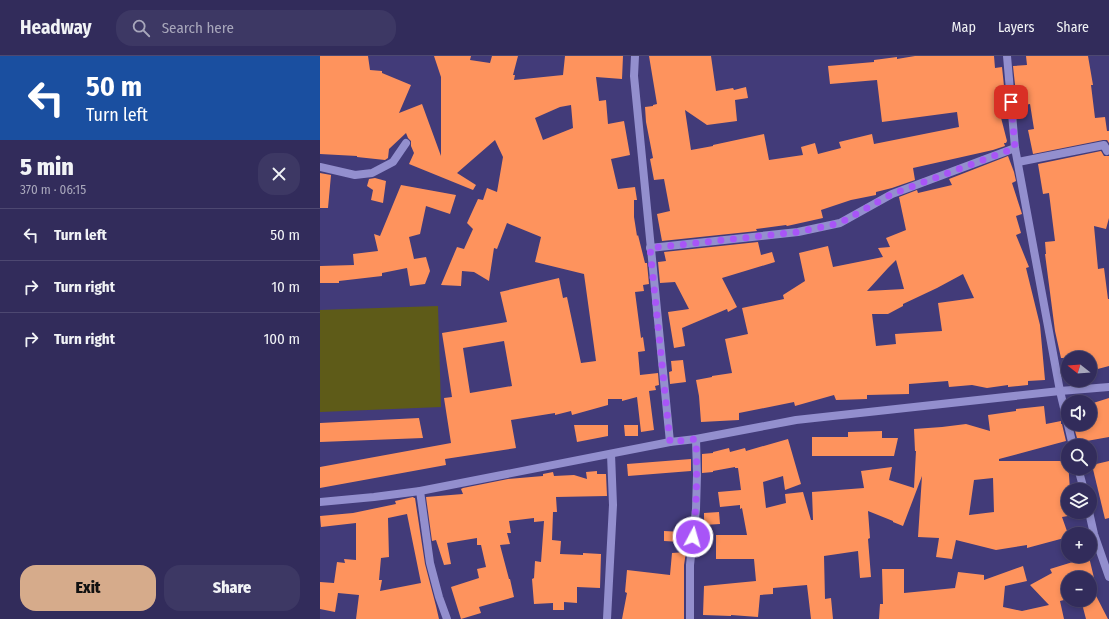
<!DOCTYPE html>
<meta charset="utf-8">
<style>
:root{--surface:#322c5b;--page:#3d3864;--text:#f1f3f6;--muted:#a8a7bb;--line:#4d4871;--accent:#d6ab8b}
body{margin:0;font-family:"Fira Sans Condensed",sans-serif;background:var(--page);color:var(--text);height:100vh;display:flex;flex-direction:column;font-size:15px;white-space:nowrap}
*{box-sizing:border-box;margin:0}
p{font-size:13px;color:var(--muted)}
.icon{flex:none;width:22px;height:22px;fill:none;stroke:currentColor;stroke-width:2;stroke-linecap:round;stroke-linejoin:round}
.map{position:relative;flex:1;overflow:hidden}
.sheet{display:flex;flex-direction:column;background:var(--surface);width:320px}
.sheet>*{flex:none}
.hud{background:#1a4fa0;color:#fff;overflow:hidden}
.needle{width:26px;rotate:287deg}
.buttons{position:absolute;left:741px;top:295px;display:grid;gap:8px}
.buttons a{display:grid;place-items:center;width:36px;height:36px;border-radius:50%;background:var(--surface);box-shadow:0 2px 6px #0003,0 0 0 1px var(--line);font-size:20px}
.pin{position:absolute;display:grid;place-items:center;width:34px;height:34px;color:#fff;margin:-17px;border-radius:8px;box-shadow:0 2px 6px #0006}
.me{position:absolute;width:44px;margin:-22px;rotate:6deg;stroke-linejoin:round;filter:drop-shadow(0 0 3px #0008)}
.turn{display:flex;align-items:center;gap:14px;height:84px;padding:0 20px;font-size:18px}
.turn .icon{width:52px;height:52px;stroke-width:2.5}
.turn b{display:block;font-size:28px;line-height:34px}
.round{display:grid;place-items:center;flex:none;width:42px;height:42px;border-radius:16px;background:var(--page)}
.overview{display:flex;align-items:center;justify-content:space-between;height:68px;padding:0 20px}
h1{font-size:24px;font-weight:800;line-height:30px}
.cta{display:flex;gap:8px;margin-top:auto;padding:8px 20px}
.cta a{flex:1;height:46px;border-radius:16px;background:var(--accent);color:#111;font-size:16px;font-weight:800;line-height:46px;text-align:center}
.cta a+a{background:var(--page);color:var(--text)}
ul{padding:0;list-style:none}
li{display:flex;align-items:center;gap:12px;height:52px;padding:0 20px;border-top:1px solid var(--line)}
li div{flex:1}
li b{display:block;font-size:15px}
li em{font-style:normal}
header{display:flex;align-items:center;gap:24px;box-sizing:border-box;height:56px;padding:0 20px;background:var(--surface);border-bottom:1px solid var(--line)}
header strong{font-size:19px}
nav{display:flex;gap:22px;margin-inline-start:auto;font-size:14px}
.search{width:280px;height:36px;background:var(--page);display:flex;align-items:center;gap:10px;box-sizing:border-box;padding:0 14px;border-radius:16px;color:var(--muted);font-size:15px}
main{display:flex;flex:1;min-height:0}
.map>svg:first-child{display:block}
</style>
<header>
<strong>Headway</strong>
<div class="search"><svg class="icon" aria-label="search" viewBox="0 0 24 24"><circle cx="10" cy="10" r="6"/><path d="M15 15l6 6"/></svg>Search here</div>
<nav><a>Map</a><a>Layers</a><a>Share</a></nav>
</header>
<main>
<section class="sheet">
<div class="hud">
<div class="turn"><svg class="icon" aria-label="left" viewBox="0 0 24 24"><path d="M17 20v-9H6M10 6l-5 5 5 5"/></svg><div><b>50 m</b>Turn left</div></div>
</div>
<div class="overview"><div><h1>5 min</h1><p>370 m · 06:15</p></div><a class="round"><svg class="icon" aria-label="close" viewBox="0 0 24 24"><path d="M6 6l12 12M18 6L6 18"/></svg></a></div>
<ul>
<li><svg class="icon" aria-label="left" viewBox="0 0 24 24"><path d="M17 20v-9H6M10 6l-5 5 5 5"/></svg><div><b>Turn left</b></div><em>50 m</em></li>
<li><svg class="icon" aria-label="right" viewBox="0 0 24 24"><path d="M7 20v-9h11M14 6l5 5-5 5"/></svg><div><b>Turn right</b></div><em>10 m</em></li>
<li><svg class="icon" aria-label="right" viewBox="0 0 24 24"><path d="M7 20v-9h11M14 6l5 5-5 5"/></svg><div><b>Turn right</b></div><em>100 m</em></li>
</ul>
<div class="cta"><a>Exit</a><a>Share</a></div>
</section>
<div class="map">
<svg width="789" height="563" viewBox="0 0 789 563">
<rect width="100%" height="100%" fill="#423b79"/>
<polygon fill="#5e5b18" points="118,250 121,351 0,356 0,254"/>
<g fill="#fe935d" fill-rule="evenodd">
<path d="M0 0H48L50 14 62 15V17L91 29 79 57 102 48 121 100V21L114 0H151L150 4 170 7 172 0H198L193 19H195L194 24 243 19 245 0H303L302 23 276 21 279 45 286 44 288 68 304 65 310 99 291 103 298 133 315 131 317 144H314V161L317 180 318 179 325 207H327L329 228 323 229 324 235 315 236 321 282 323 281 325 295 318 296 320 319 338 317 339 329 335 330 336 334 329 335 334 374 321 376 317 341 302 345V343H288V349L252 359 251 355 235 359V357L191 364 196 392 125 403 126 409 0 432V411L131 387 124 342 132 341 122 277 187 266 180 236 239 222 243 242 247 241 261 307 276 305 264 218 215 206 221 181 187 167 177 193 174 192 169 225 154 216 142 215 141 230 121 229 137 191 144 193 153 173 147 167 158 143 163 144 167 132 177 136 183 101 175 84 137 117 156 129 153 134 89 108 94 97 91 90V85L88 82 86 77 69 93 68 102 65 104 37 101V100L0 98ZM251 49 253 72 223 84 215 62 240 51ZM184 285 192 330 150 337 143 292Z"/>
<polygon points="329,0 391,0 396,35 413,32 414,34 426,31 428,42 415,44 417,65 387,69 365,54 371,94 393,90 393,89 444,78 449,104 483,99 481,91 495,87 498,98 521,92 519,86 552,78 554,88 639,71 637,56 562,66 557,24 510,28 508,10 554,6 554,4 577,1 577,3 595,0 674,0 675,12 682,11 686,49 678,50 687,85 686,87 684,87 685,90 673,94 593,112 595,124 572,132 556,136 556,139 531,144 501,154 503,162 467,170 466,169 436,173 437,175 342,185 337,158 350,155 344,123 334,124 330,103 333,102 326,66 325,51 333,50 333,49 337,48"/>
<polygon points="706,0 768,0 773,29 771,29 775,62 785,61 787,75 789,75 789,87 787,84 783,84 713,98 708,74 714,73 710,48 699,50 699,47 697,47 693,10 707,9"/>
<polygon points="781,95 784,100 789,100 789,162 786,173 774,170 778,213 784,212 788,243 789,243 789,310 774,314 772,302 741,302 735,275 725,198 726,198 725,186 735,185 729,137 723,138 718,108"/>
<path d="M688 100 694 116 696 125 692 127 702 158 696 160 701 177 696 179 709 211 706 212 720 269 725 324 708 325V329L688 331V329L667 332 652 329 629 331 628 325 589 328V338L547 339V343L516 344 514 339 475 350 474 346 419 357V364L381 366 379 340 376 324 392 321V320L412 317 405 283 428 278 422 252 464 243 463 239 485 225 479 197 508 190 513 211 563 201 558 192 570 191 566 182 586 174 579 141 597 134 598 137 632 129 629 123ZM576 204 584 233 547 235 568 212ZM643 218 654 242 618 247 622 275 575 278 576 288 556 290 552 258H568L583 250V248L617 232Z"/>
<polygon points="0,117 11,119 8,152 0,152"/>
<polygon points="55,122 66,125 63,147 51,144 53,134 47,130 49,123"/>
<polygon points="81,129 136,139 130,158 106,150 100,178 89,181 94,203 106,201 110,215 105,228 90,230 87,212 62,217 62,220 19,225 19,227 0,227 0,210 34,209 33,198 58,195 54,178 60,180"/>
<polygon points="438,186 441,199 452,196 455,206 402,222 417,251 408,256 407,253 362,272 365,290 354,292 348,256 369,253 355,226 340,227 338,206 346,205 344,196"/>
<polygon points="363,304 366,326 350,328 349,316 352,315 351,305"/>
<polygon points="789,342 789,381 761,386 760,382 757,382 753,368 770,368 770,348"/>
<path d="M724 350 726 368 741 365V368H742L746 385 679 403V405H748L750 434H748V460L742 461 748 478V481L707 492V489L676 494 636 484 632 503 616 501 619 482 598 481 602 420 583 470 573 466V465L548 455 550 482 548 483 551 521 540 522 538 495 504 500 505 543 511 542 513 563H491L487 529 453 532V538L440 539 438 561 411 559V560L383 559 384 530 436 525 434 503H396V479H427L422 452 420 453V449L400 451 398 436 421 434 418 412H415V411L393 415V416L382 417V398L393 397V396L409 392 410 396 425 392 426 395 468 383 481 428 465 434 463 420 443 426 446 452 466 447 465 438 483 436 491 464H493L492 436 544 432 541 415 572 411 569 424 594 432 596 395H595L594 373 622 371 646 368 670 375 668 359 696 355V353ZM673 422 674 456 649 459 654 424Z"/>
<polygon points="99,362 103,382 0,386 0,367"/>
<polygon points="254,369 288,369 288,380 257,386"/>
<polygon points="304,369 318,369 318,380 305,380"/>
<polygon points="562,375 562,382 578,382 574,400 492,400 492,381 528,381 528,376"/>
<polygon points="371,403 371,415 308,420 307,408"/>
<polygon points="789,405 789,462 785,463 772,409"/>
<polygon points="277,415 277,418 286,418 287,440 236,441 237,456 233,456 232,484 241,485 240,498 263,499 263,497 281,498 280,532 257,531 257,547 244,546 244,554 233,554 233,547 214,548 212,523 214,522 215,505 221,506 224,465 214,466 214,462 189,465 191,477 187,477 190,488 180,489 189,523 190,523 194,541 159,551 161,557 141,563 131,531 159,522 157,513 166,511 161,489 157,489 157,482 127,487 131,508 124,509 116,484 112,485 106,441 143,438 141,433 143,432 188,423 223,420 223,418 233,416 234,420 254,419 267,423 266,416"/>
<path d="M93 441 94 442H95L105 508 116 550 119 563H36L39 539 18 537 15 556 0 553V526L14 527 17 506 25 507 24 503 36 504V467L1 471 0 460 33 457 76 448 75 445ZM87 458 101 527 60 535 62 524H59L61 502 69 501 68 462Z"/>
<polygon points="399,456 400,468 384,469 384,457"/>
<polygon points="344,475 363,476 362,486 344,485"/>
<polygon points="366,496 364,509 364,563 302,563 307,537 305,536 307,514 350,519 352,497"/>
<polygon points="769,501 774,522 748,522 748,543 740,545 744,563 559,563 560,548 563,548 562,513 584,513 584,537 635,532 638,516 664,519 664,524 703,510 707,525 685,530 683,551 702,555 729,549 710,529 732,517 730,513"/>
<polygon points="770,528 788,563 766,563 761,544 770,544"/>
</g>
<g fill="none" stroke-linecap="round" stroke-linejoin="round">
<g stroke="#938fce" stroke-width="8">
<polyline points="315,0 314,20 350,386"/>
<polyline points="687,0 695,92 740,335 753,390"/>
<polyline points="698,106 784,89 787,95 789,94"/>
<polyline points="0,111 35,119 52,117 73,106 86,87"/>
<polyline points="330,192 478,176 520,167 572,138 695,92"/>
<polyline points="758,412 764,434"/>
<polyline points="100,435 110,507 119,541 127,563"/>
<polyline points="0,446 54,441 100,435 350,386 376,383 476,364 740,335 789,331"/>
<polyline points="769,456 774,478 789,521"/>
<polyline points="287,563 293,449 291,398"/>
<polyline points="370,563 370,509 376,453 377,419 376,383"/>
</g>
</g>
<g fill="none" stroke-linecap="round" stroke-linejoin="round">
<path stroke="#a855f7" stroke-width="7" stroke-dasharray="0 12.6" d="M373 481C377 448 377 416 376 383L350 386 330 192 478 176 520 167 572 138 695 92 691 46"/>
</g>
</svg>
<div class="buttons">
<a><svg class="needle" viewBox="-14 -14 28 28"><path d="M0-13l5 13h-10z" fill="#e53935"/><path d="M0 13l5-13h-10z" fill="#a8a7bb"/></svg></a>
<a><svg class="icon" aria-label="sound" viewBox="0 0 24 24"><path d="M4 9h4l5-4v14l-5-4H4zM17 9q2 3 0 6"/></svg></a>
<a><svg class="icon" aria-label="search" viewBox="0 0 24 24"><circle cx="10" cy="10" r="6"/><path d="M15 15l6 6"/></svg></a>
<a><svg class="icon" aria-label="layers" viewBox="0 0 24 24"><path d="M12 4l9 5-9 5-9-5zM3 14l9 5 9-5"/></svg></a>
<a>+</a>
<a>−</a>
</div>
<div class="pin" style="left:691px;top:46px;background:#d93025"><svg class="icon" aria-label="arrive" viewBox="0 0 24 24"><path d="M6 21V4h12l-3 4 3 4H6"/></svg></div>
<svg class="me" style="left:373px;top:481px" viewBox="-20 -20 40 40"><circle r="17" fill="#a855f7" stroke="#fff" stroke-width="3"/><path d="M0-11L8 9 0 5-8 9z" fill="#fff"/></svg>
</div>
</main>
